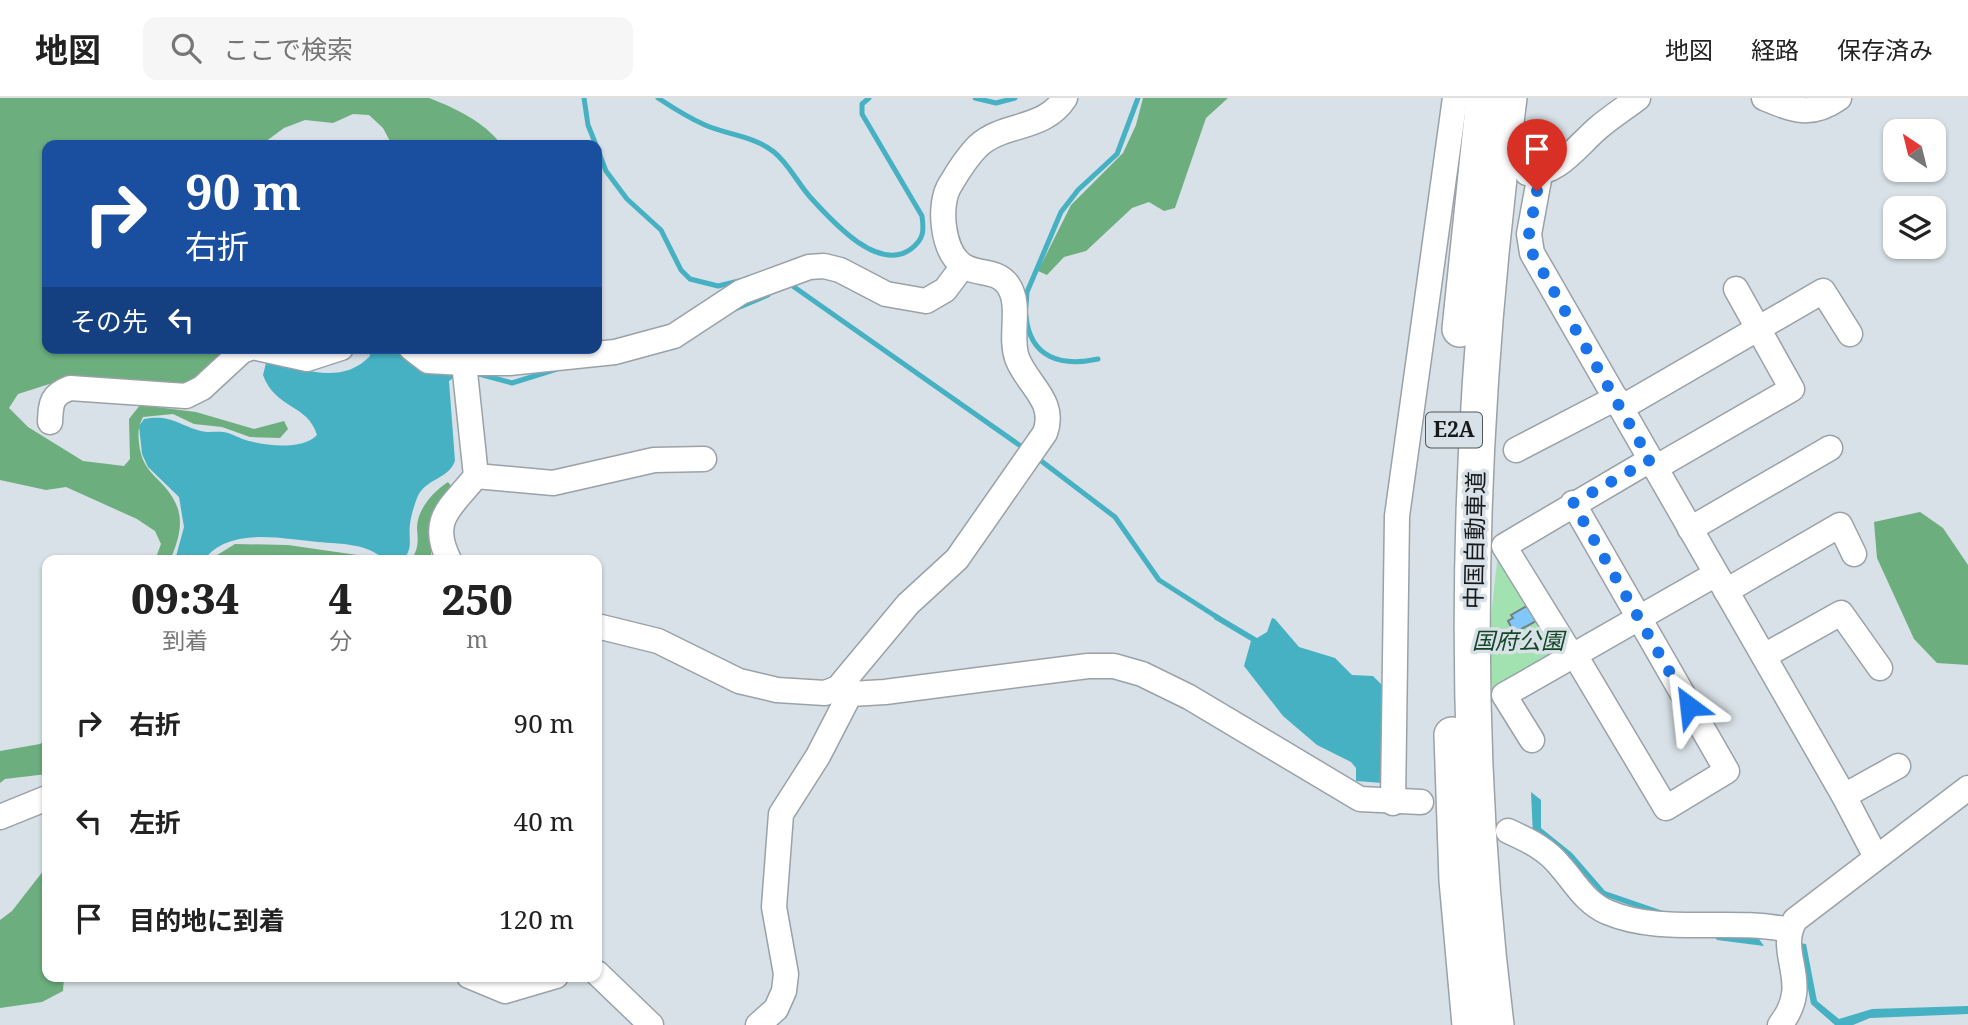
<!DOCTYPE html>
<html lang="ja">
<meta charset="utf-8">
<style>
:root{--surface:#fff;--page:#f6f6f6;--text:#222;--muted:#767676;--line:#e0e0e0}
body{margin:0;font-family:"Noto Serif","Noto Sans JP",serif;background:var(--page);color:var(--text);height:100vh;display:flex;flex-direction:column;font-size:26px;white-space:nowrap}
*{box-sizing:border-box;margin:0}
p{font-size:23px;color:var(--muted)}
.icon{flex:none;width:38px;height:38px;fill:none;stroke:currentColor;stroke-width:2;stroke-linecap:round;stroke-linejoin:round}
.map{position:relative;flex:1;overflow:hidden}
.drawer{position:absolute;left:42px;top:457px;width:560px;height:427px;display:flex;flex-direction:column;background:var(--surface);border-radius:14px;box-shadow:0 2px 5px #0004}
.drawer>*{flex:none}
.guide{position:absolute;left:42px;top:42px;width:560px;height:214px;border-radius:14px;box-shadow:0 2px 5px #0004;background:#1a4fa0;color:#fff;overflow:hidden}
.needle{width:46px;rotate:325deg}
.fabs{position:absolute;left:1883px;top:21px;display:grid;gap:14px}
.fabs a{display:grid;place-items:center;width:63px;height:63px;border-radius:14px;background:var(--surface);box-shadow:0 2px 5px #0004;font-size:35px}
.pin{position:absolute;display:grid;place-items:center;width:60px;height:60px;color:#fff;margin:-72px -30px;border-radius:50% 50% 50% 0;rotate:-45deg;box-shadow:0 0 7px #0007}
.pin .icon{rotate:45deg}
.me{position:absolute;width:77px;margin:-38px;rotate:330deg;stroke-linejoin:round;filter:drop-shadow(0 0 5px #0008)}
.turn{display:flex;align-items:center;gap:24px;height:147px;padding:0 28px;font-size:32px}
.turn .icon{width:91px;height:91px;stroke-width:2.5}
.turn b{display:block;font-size:49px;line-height:60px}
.then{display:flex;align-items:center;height:66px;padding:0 28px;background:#0003;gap:14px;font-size:26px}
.eta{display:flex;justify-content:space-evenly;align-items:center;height:119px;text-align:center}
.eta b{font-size:42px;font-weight:800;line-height:49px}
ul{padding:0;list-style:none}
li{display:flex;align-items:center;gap:21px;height:98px;padding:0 28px}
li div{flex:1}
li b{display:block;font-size:26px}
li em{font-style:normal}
header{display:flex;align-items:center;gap:42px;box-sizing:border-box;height:98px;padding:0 35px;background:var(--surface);border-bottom:2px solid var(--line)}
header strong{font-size:33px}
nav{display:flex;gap:38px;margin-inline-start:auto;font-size:24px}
.search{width:490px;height:63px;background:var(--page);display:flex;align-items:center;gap:18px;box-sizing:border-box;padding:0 24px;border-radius:14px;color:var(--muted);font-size:26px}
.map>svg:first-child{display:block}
</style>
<header>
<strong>地図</strong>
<div class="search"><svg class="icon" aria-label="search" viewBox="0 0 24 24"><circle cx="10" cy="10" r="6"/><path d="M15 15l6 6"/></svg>ここで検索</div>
<nav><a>地図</a><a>経路</a><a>保存済み</a></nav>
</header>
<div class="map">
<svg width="1968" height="927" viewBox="0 0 1968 927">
<rect width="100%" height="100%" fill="#d8e1e7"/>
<path fill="#a2e2b1" d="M1499 446 1560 554 1492 591C1486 542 1494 495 1499 446Z"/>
<g fill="#6cae7d">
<path d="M0 0H429C457 11 483 23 502 47H392L383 30 369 17 353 16 333 25 305 22 284 30 261 47H47V250H230L194 282 168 290 62 282 18 296 9 310 28 329 83 363 124 368 130 361 129 321 140 307 196 314 254 331 284 323 288 331 280 340 250 339 222 329 194 326 173 316 143 319C138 329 138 334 139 345 142 377 163 379 175 404 185 423 178 444 170 462H155L161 446 155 433 137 421 66 389 46 392 0 382Z"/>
<polygon points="1143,0 1228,0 1206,20 1175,110 1164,113 1149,104 1132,110 1086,153 1064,159 1047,177 1038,173 1071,107 1123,55 1136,27"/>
<path d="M448 384 452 389 432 437 431 458 427 462H411C419 450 418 443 417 430 417 411 434 393 448 384Z"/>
<polygon points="1920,414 1943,430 1968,467 1968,567 1937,565 1914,541 1877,460 1874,424"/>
<polygon points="235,446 288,447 364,458 371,462 209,462"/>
<polygon points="47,641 47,676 5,681 0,685 0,653 40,646"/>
<polygon points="47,768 47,878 64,879 63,893 42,904 0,910 0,822 12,813"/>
</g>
<g fill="#46b1c3">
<path d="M370 250H400C409 274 435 270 456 278L449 283 455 363C448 382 425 380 417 400 414 408 411 418 410 426 408 441 414 449 403 462H385C367 445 341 446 318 444 282 441 229 428 204 462H175L184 429 179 399 148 369 142 356 139 328 144 321C171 316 178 327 201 333 209 335 216 333 223 334 232 335 240 341 249 343 268 348 303 352 317 337 308 306 275 311 263 277L266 265C303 269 340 289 370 258Z"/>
<polygon points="1215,515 1257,540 1267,534 1272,520 1275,521 1299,549 1335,560 1352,577 1373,578 1382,587 1382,685 1356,683 1356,670 1351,664 1317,647 1283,618 1244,568 1251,543 1214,521"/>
<polygon points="1531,694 1541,702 1541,730 1572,755 1605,793 1666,814 1708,817 1720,837 1759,841 1764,848 1717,842 1702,822 1667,820 1603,798 1564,754 1545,739 1536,741 1533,738"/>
<polygon points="1799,845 1806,846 1817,903 1839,921 1872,911 1968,908 1968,916 1870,920 1853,927 1835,927 1811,906"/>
</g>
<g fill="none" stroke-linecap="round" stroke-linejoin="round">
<g stroke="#46b1c3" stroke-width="5">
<polyline points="584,0 588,27 596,47"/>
<path d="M658 0C673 10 689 20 705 27 728 37 754 38 774 54 789 66 798 86 811 100 832 123 878 175 911 151 924 141 924 133 922 118L862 16V6L869 0"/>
<polyline points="975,0 996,5 1015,0"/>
<polyline points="597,50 606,73 627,101 661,132 681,172 690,181 718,188 739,183"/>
<polyline points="787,184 1025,351"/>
<polyline points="1026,208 1027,194 1061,114 1078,92 1117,56 1138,0"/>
<polyline points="735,211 768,197"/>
<path d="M1026 218C1030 260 1061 269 1098 261"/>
<polyline points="479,276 512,285 557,271"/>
<polyline points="1036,359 1115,419 1159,482 1220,521"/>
</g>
</g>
<polygon fill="#81c8f9" stroke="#767d83" stroke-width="2" points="1530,506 1538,522 1514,535 1508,523 1513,520 1511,517"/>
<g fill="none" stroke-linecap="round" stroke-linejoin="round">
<g stroke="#9aa2a8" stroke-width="27">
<g id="minor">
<path d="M1764 0C1793 12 1811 20 1839 0"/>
<path d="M1527 75C1557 78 1577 48 1598 30 1611 19 1625 10 1638 0"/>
<polyline points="1540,76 1529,136 1532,155 1844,698 1876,759"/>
<polyline points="257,250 307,261 341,250"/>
<polyline points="411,250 428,263 464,265 509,265 615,254 674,238 741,194 809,169 824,168 840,172 886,196 926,203 945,192 963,168"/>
<polyline points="1621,310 1823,193 1850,236"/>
<path d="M50 324C51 305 51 297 70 290L186 298 202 290 242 253 250 250"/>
<polyline points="1516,352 1616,300"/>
<polyline points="1655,370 1792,291 1736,191"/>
<polyline points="476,378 553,385 654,362 704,361"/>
<polyline points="1573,405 1727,673 1666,710 1579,564 1572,558 1504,448 1650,362"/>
<polyline points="1690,431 1830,350"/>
<path d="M449 462C428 420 453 408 476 378L464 265"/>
<polyline points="1726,493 1840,427 1854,456"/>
<path d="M597 528 658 543 739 583 777 592 825 595 838 590 908 506 957 461 1045 335C1057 303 1027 287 1017 260 1009 237 1022 207 1008 187 996 170 975 178 961 166 942 151 938 106 950 87 957 75 968 58 978 48 1004 24 1044 33 1065 0"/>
<polyline points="1764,558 1841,515 1880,570"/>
<polyline points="838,590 850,596 885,594 1088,568 1114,568 1142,576 1189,599 1360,701 1421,704"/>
<polyline points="1532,642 1504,597 1716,476"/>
<polyline points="1844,698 1898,668"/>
<polyline points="1393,705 1397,418 1455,0"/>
<polyline points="0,719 47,700"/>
<path d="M1508 733C1528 742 1547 751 1561 769 1576 786 1585 804 1607 814 1664 838 1729 819 1789 832"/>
<polyline points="597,875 651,927"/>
<polyline points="469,878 505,893 556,878"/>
<polyline points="758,927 776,911 784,893 786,876 774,809 781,716 818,658 850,596"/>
<path d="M1780 927C1814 884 1775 857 1795 822L1968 690"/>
</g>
</g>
<g stroke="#9aa2a8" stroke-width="38">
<g id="highway">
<polyline points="1460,231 1484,0"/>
<polyline points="1452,637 1457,782 1470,927"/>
<path d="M1496 927C1458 620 1468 306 1509 0"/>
</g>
</g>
<use href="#minor" stroke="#fff" stroke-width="24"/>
<use href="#highway" stroke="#fff" stroke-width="35"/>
</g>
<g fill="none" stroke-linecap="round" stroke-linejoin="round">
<polyline stroke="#1a73e8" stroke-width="12" stroke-dasharray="0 21.6" points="1537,93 1529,136 1532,155 1650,362 1573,405 1689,608"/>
</g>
<g text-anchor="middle" stroke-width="7" stroke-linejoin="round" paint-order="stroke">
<rect fill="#d8e1e7" stroke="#515659" stroke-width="2" x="1426" y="314.5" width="56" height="35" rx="5"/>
<g font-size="21" font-weight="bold" fill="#171a1c">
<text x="1454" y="339">E2A</text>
</g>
<g font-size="23" fill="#171a1c" stroke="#d8e1e7">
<text transform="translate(1475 442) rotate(-89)" y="8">中国自動車道</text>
</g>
<g font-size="23" font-style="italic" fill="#144625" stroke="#d8e1e7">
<text x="1518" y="551">国府公園</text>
</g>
</g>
</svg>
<div class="fabs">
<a><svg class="needle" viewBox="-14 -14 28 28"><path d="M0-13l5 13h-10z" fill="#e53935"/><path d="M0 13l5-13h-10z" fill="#767676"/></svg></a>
<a><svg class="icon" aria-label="layers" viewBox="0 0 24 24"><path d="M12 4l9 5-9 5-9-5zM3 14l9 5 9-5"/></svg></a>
</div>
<div class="pin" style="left:1537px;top:93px;background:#d93025"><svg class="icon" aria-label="arrive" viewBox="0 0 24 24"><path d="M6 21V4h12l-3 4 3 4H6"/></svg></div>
<svg class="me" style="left:1689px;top:608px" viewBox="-20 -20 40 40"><path d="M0-17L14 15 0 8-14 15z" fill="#1a73e8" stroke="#fff" stroke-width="4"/></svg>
<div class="guide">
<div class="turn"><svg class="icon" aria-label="right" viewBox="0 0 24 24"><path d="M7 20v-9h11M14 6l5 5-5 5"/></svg><div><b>90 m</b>右折</div></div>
<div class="then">その先<svg class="icon" aria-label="left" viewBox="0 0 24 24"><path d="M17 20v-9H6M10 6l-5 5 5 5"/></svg></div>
</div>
<section class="drawer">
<div class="eta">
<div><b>09:34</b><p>到着</p></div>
<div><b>4</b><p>分</p></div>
<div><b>250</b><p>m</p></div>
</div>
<ul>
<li><svg class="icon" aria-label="right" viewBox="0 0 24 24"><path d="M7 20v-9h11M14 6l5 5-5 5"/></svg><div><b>右折</b></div><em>90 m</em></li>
<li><svg class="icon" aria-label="left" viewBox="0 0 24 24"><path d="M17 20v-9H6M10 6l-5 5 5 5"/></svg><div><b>左折</b></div><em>40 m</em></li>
<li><svg class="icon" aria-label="arrive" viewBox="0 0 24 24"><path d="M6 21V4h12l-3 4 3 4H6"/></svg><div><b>目的地に到着</b></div><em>120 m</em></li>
</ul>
</section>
</div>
